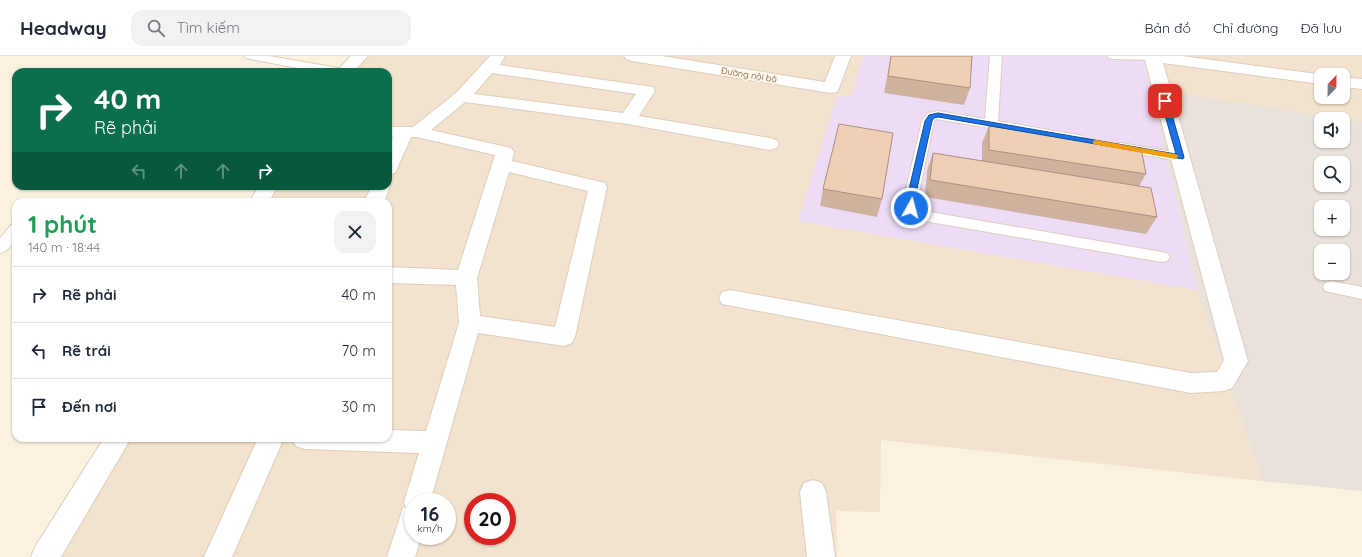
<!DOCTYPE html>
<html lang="vi">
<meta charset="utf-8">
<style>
:root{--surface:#fff;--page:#f2f2f3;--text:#1f2937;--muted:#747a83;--line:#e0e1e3}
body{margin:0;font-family:Quicksand,sans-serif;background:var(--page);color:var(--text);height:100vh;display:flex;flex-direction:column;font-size:15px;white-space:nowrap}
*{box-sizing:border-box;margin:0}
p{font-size:13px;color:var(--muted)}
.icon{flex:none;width:22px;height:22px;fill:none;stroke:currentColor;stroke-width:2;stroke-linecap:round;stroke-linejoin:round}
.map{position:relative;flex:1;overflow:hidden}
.drawer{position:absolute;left:12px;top:142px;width:380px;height:244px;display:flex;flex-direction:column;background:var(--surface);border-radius:12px;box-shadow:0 1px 3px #0004}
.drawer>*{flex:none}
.banner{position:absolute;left:12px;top:12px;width:380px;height:122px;border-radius:12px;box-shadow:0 1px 3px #0004;background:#0b6e4f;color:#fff;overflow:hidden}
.needle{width:26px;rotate:22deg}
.fabs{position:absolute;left:1314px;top:12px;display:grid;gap:8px}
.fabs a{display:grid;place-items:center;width:36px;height:36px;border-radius:8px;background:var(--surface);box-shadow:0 1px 3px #0004;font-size:20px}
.speed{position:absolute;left:404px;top:437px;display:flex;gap:8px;font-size:20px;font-weight:700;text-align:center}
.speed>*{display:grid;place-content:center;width:52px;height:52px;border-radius:50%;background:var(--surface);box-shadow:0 1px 3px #0004;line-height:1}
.speed small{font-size:10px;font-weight:400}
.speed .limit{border:6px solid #d22;background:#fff;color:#111}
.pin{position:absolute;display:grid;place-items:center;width:34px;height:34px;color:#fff;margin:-17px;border-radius:8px;box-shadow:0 2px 6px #0006}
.me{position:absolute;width:44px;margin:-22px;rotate:7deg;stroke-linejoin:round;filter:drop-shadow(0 0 3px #0008)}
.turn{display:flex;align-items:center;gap:14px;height:84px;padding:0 16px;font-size:18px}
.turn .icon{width:52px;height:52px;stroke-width:2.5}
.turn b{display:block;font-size:28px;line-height:34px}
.lanes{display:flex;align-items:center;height:38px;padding:0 16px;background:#0003;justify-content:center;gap:20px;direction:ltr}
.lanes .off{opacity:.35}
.round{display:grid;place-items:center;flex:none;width:42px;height:42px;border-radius:12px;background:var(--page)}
.overview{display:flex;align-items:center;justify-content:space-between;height:68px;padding:0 16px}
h1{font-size:24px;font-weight:700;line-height:30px;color:#1e9e55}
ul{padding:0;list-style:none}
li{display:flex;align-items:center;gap:12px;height:56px;padding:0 16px;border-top:1px solid var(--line)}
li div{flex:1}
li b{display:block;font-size:15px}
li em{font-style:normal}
header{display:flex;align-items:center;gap:24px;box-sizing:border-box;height:56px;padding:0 20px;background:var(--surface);border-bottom:1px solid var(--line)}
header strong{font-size:19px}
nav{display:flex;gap:22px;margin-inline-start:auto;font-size:14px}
.search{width:280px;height:36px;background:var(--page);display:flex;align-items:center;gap:10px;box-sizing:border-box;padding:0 14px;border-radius:12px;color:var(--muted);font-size:15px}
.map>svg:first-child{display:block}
</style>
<header>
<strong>Headway</strong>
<div class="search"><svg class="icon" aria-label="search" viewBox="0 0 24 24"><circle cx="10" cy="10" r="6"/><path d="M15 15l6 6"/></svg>Tìm kiếm</div>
<nav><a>Bản đồ</a><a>Chỉ đường</a><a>Đã lưu</a></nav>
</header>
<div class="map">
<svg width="1362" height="501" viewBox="0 0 1362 501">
<rect width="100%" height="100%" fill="#fbf1df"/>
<g fill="#f2e2ce" fill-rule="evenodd">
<path d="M352 0H863L851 40 798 165 1197 234 1262 425 881 384 880 456 836 455 837 501H43L115 382H388V146H258L268 130H388V16H338ZM413 446H447V480H413ZM473 446H507V480H473Z"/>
<path d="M1143 0H1362V66L1182 39 1183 61 1156 57ZM1321 19H1343V41H1321Z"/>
</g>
<path fill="#e9e2db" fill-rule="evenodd" d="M1182 38 1342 63H1321V85H1343V63L1362 66V435L1262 425 1197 234 1156 57 1183 61ZM1321 107H1343V129H1321ZM1321 151H1343V173H1321ZM1321 195H1343V217H1321Z"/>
<polygon fill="#eedcf7" points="863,0 1143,0 1197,234 798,165 837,40 851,40"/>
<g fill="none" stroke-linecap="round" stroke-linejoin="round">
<g stroke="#decdbc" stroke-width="2">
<g id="service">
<polygon points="244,0 269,0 338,12 342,14 344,16 319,16 250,3 246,2"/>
<path d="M990 0H1002L998 65 1078 79 1083 80 1084 83 1083 86 1078 87 936 63 934 65 917 146 918 150 930 156 1162 196 1167 197 1170 201 1167 205 1162 206 930 166C917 162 907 160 903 146L922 65 928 57 938 55 985 63Z"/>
<polygon points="1107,0 1158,0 1159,1 1157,3 1153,4 1113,3 1109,2"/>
<polygon points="1121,87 1180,97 1185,98 1187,101 1185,104 1180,105 1116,94 1114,91 1116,88"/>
<path d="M16 168C16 181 14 193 0 197V182L11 169Z"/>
<polygon points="1331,225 1362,231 1362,243 1325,235 1323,231 1325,227"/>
</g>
</g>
<g stroke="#decdbc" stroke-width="2">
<g id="minor">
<polygon points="351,0 368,0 353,16 336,16"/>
<path d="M490 0H505L500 9 653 31 655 35 639 60 770 82 776 84 779 88 776 92 770 94 628 68 465 46 431 74 511 92 514 96 512 105 605 127 607 131 575 281 572 287 564 290 478 277 430 446H413V480H421L415 501H387L403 452 406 451 404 446 419 397 305 393 296 390 292 382H388V374L426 375 459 267 456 229 388 227V211L458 214 495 99 417 81H411L397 113 395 117 388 119V92L393 81H388V71H413L456 37ZM492 17 636 38 623 57 474 38ZM509 116 588 135 555 271 480 260 477 222Z"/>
<polygon points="624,0 662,0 825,26 835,0 851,0 839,32 837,36 831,37 632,5 626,3"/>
<polygon points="1144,0 1182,0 1325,19 1321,19 1321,28 1163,7 1248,305 1232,332 1224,335 1191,337 722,248 719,242 722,236 730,234 1191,317 1217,316 1224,304"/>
<polygon points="1343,21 1362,23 1362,33 1343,31"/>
<polygon points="388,126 390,130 384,146 364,146 372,130 388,130"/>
<polygon points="259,130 277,130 269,146 249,146"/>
<polygon points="104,382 131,382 61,501 31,501 35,491"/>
<polygon points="258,382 284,382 232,501 204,501"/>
<polygon points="813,424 822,427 826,436 835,501 807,501 800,436 804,427"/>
</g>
</g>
<use href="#service" fill="#fff" fill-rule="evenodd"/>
<use href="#minor" fill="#fff" fill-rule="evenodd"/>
</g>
<g fill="#ceb29d">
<polygon points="891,0 972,0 970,32 964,49 884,37"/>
<polygon points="989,70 1146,118 1139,130 1157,161 1146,178 925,141 927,114 933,97 982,105 982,87"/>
<polygon points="823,133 882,143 877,161 820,150"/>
</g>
<g fill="#f0cfb7" stroke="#a89180">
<polygon points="891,0 972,0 970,32 888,20"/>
<polygon points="839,68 893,77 882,143 823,133"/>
<polygon points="989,70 1141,92 1146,118 989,94"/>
<polygon points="933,97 1151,132 1157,161 930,124"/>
</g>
<polygon fill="#1a73e8" stroke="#114b97" points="1165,43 1168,45 1184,101 1183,103 938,61 934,62 932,65 914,146 915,152 911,154 907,152 906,146 925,65 929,59 938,57 1176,98 1161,45"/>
<polygon fill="#f59e0b" points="1096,84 1175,98 1179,100 1175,103 1093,88 1093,85"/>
<g text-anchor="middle" stroke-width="4" stroke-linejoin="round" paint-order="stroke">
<g font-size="9" fill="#705748" stroke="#fff5e4">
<text transform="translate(749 19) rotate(9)" y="3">Đường nội bộ</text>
</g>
</g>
</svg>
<div class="fabs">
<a><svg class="needle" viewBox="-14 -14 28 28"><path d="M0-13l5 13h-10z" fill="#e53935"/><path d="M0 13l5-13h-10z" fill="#747a83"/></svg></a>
<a><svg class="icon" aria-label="sound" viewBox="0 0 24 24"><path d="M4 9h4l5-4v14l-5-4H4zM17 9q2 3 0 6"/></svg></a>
<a><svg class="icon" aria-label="search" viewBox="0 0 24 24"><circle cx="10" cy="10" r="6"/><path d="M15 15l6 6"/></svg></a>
<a>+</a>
<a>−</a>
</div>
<div class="speed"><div>16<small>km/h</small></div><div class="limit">20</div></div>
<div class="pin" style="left:1165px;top:45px;background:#d93025"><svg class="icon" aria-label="arrive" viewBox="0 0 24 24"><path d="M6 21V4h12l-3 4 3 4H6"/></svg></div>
<svg class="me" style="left:911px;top:152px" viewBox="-20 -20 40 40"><circle r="17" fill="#1a73e8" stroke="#fff" stroke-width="3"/><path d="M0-11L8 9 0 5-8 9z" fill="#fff"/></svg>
<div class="banner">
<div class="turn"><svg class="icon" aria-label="right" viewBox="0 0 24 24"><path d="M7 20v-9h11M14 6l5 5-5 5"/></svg><div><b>40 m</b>Rẽ phải</div></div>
<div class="lanes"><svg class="icon off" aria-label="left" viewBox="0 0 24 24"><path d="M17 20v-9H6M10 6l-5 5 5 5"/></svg><svg class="icon off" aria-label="ahead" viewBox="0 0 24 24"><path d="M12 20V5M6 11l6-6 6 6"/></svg><svg class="icon off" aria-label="ahead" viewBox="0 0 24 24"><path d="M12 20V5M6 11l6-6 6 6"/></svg><svg class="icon" aria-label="right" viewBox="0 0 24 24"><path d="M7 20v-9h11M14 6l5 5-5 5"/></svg></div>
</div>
<section class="drawer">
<div class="overview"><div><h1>1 phút</h1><p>140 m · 18:44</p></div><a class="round"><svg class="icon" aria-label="close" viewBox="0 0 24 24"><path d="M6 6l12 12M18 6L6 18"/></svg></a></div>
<ul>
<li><svg class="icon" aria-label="right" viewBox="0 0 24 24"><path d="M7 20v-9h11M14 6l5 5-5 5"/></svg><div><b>Rẽ phải</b></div><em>40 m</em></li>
<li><svg class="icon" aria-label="left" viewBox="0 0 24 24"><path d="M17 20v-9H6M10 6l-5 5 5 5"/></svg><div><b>Rẽ trái</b></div><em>70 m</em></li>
<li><svg class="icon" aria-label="arrive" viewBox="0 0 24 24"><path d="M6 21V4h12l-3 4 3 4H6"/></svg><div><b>Đến nơi</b></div><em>30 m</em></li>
</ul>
</section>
</div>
